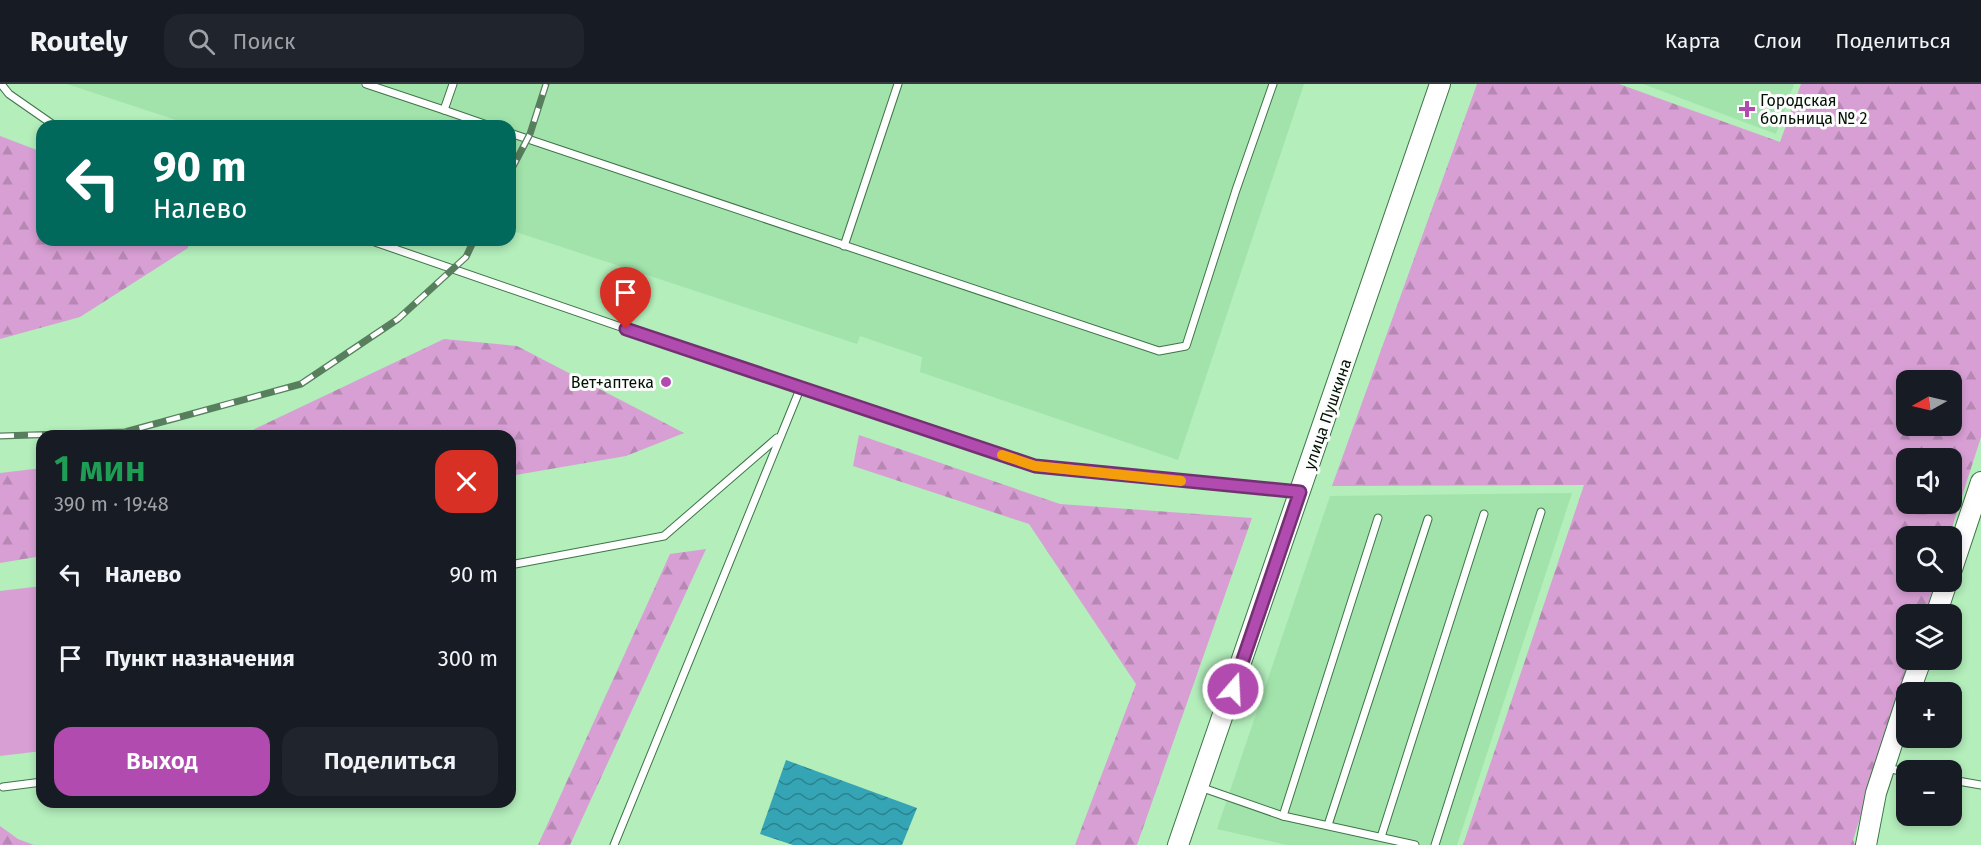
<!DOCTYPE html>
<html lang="ru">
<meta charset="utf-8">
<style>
:root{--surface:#171b24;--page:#20242c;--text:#f1f3f6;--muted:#9ea1a6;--line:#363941;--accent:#b14baf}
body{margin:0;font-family:"Fira Sans",sans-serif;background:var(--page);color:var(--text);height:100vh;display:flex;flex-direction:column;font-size:22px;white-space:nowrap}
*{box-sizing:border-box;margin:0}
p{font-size:20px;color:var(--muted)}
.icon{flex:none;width:33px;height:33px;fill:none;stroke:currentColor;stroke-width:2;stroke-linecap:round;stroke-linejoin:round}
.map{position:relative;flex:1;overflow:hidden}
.side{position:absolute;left:36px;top:346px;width:480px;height:378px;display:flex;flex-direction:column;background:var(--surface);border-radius:18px;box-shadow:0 3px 9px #0003}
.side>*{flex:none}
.top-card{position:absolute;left:36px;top:36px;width:480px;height:126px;border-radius:18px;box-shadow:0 3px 9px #0003;background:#00695c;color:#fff;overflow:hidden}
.needle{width:39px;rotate:262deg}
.tools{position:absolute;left:1896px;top:286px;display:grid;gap:12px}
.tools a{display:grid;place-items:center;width:66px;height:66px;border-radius:12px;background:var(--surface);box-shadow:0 3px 9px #0003;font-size:30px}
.pin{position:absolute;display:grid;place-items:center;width:51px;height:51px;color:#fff;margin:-62px -26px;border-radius:50% 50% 50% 0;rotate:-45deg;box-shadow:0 0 6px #0007}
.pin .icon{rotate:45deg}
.me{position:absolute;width:66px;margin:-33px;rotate:19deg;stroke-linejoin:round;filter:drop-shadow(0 0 4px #0008)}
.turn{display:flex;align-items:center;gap:21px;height:126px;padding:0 18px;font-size:27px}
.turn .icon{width:78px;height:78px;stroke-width:2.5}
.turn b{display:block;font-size:42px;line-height:51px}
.round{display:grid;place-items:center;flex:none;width:63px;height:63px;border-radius:18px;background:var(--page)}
.overview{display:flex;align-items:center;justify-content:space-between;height:102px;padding:0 18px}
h1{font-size:36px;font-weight:600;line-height:45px;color:#1e9e55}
.button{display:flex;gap:12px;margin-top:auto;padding:12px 18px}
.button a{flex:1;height:69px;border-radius:18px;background:var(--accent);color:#fff;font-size:24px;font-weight:600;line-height:69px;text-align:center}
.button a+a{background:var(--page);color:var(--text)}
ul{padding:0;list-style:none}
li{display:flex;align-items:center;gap:18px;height:84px;padding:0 18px}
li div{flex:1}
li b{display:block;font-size:22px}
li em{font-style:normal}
header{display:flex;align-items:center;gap:36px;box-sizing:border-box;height:84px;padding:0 30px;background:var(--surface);border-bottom:2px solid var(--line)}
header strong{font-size:28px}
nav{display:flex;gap:33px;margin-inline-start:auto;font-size:21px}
.search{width:420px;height:54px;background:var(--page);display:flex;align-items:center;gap:15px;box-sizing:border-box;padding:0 21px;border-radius:18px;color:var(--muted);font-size:22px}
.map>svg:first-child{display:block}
</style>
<header>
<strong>Routely</strong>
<div class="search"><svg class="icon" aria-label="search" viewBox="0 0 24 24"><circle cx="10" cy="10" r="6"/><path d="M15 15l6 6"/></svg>Поиск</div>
<nav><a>Карта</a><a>Слои</a><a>Поделиться</a></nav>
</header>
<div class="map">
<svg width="1981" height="761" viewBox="0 0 1981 761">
<defs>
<pattern id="forest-firs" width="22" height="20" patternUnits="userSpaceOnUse" patternTransform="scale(1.5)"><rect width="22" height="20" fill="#d89fd4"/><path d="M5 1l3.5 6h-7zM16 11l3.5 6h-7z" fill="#b888b4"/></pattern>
<pattern id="water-waves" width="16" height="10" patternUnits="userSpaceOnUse" patternTransform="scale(1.5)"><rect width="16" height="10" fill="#35a4b4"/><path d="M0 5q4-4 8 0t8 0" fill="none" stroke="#2a8490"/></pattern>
</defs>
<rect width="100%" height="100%" fill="#b3eebb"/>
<g fill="#a1e3ab">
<polygon points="67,0 1304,0 1178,376 920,288 922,273 860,252 857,260 510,146 510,42 194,42"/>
<polygon points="1643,0 1794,0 1776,50"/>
<polygon points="1572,409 1457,761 1287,761 1217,745 1330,412"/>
</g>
<g fill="url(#forest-firs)" fill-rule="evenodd">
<path d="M1477 0H1619L1780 58 1801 0H1981V353L1949 453H1906V498H1935L1925 531H1906V576H1910L1853 756 1855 761H1463L1584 401 1332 402ZM1906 297H1952V342H1906ZM1906 375H1952V420H1906Z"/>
<polygon points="0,52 42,68 42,156 188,156 188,164 80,233 0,255"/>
<polygon points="444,255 517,262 684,349 626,372 510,392 510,352 240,352"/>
<polygon points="859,351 1060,420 1252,434 1137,761 1075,761 1136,600 1029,440 853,382"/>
<polygon points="42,384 42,472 0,479 0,389"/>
<polygon points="706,465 570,761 538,761 670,470"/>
<polygon points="0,742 18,755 34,761 0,761"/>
</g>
<polygon fill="#d89fd4" points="42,502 42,667 0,672 0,507"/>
<polygon fill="url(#water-waves)" points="786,676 917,724 902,761 793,761 760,750"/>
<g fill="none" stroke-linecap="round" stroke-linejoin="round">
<g stroke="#3e7548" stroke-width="9">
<g id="lane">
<polyline points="1,0 9,10 55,42"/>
<polyline points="366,0 444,26"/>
<polyline points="453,0 444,26 490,42"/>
<polyline points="510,49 1159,267 1186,262 1236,106 1273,0"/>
<polyline points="369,156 800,305 1035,382 1297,407"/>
<polyline points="844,162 898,0"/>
<polyline points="510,481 664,452 777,354"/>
<polyline points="1886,684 1906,688"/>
<polyline points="1952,696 1981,701"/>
<polyline points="3,703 42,698"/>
<polyline points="1200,703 1283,732 1415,761"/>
<polyline points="1283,732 1378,434"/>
<polyline points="1328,741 1428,435"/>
<polyline points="1381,753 1484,430"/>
<polyline points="614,761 800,305"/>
<polyline points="1435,761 1541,428"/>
</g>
</g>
<g stroke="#3e7548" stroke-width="22">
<g id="secondary">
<polyline points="1952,485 1981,398"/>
<polyline points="1936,531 1947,498"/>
<polyline points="1909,609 1921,576"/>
<polyline points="1178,761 1440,0"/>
<polyline points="1866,761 1876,709 1906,617"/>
</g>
</g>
<use href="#lane" stroke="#fff" stroke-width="7"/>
<use href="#secondary" stroke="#fff" stroke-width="20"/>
<g stroke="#577e5d" stroke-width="7">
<g id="rail">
<polyline points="510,88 530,50 546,0"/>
<polyline points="0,352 125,348 301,300 398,235 466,173 474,156"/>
</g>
</g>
<use href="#rail" stroke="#fdfdfd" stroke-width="4.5" stroke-dasharray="14" stroke-linecap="butt"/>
</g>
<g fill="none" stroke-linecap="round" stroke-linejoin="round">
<g stroke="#733172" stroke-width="15">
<polyline id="route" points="626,245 1035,382 1300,408 1233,605"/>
</g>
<use href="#route" stroke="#b14baf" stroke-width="10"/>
<polyline stroke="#f59e0b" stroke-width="10" points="1002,371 1035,382 1181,397"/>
</g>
<g fill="#b14baf" stroke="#fdfdfd" stroke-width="2">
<path d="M1744 16h6v6h6v6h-6v6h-6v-6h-6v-6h6z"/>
<circle cx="666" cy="298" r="6"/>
</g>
<g text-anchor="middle" stroke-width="6" stroke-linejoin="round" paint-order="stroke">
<g font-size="16" fill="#001303" stroke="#fdfdfd" text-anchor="start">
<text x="1760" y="22">Городская<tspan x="1760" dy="18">больница № 2</tspan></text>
<text x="654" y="304" text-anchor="end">Вет+аптека</text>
</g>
<g font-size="16" fill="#001303" stroke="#fdfdfd">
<text transform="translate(1327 330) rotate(-71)" y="6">улица Пушкина</text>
</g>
</g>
</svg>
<div class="tools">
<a><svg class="needle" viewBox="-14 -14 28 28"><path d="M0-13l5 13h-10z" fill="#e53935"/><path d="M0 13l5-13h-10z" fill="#9ea1a6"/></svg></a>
<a><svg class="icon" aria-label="sound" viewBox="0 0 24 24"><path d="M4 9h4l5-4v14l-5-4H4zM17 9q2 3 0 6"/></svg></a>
<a><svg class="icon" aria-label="search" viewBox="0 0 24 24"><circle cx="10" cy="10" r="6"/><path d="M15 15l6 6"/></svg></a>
<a><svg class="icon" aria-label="layers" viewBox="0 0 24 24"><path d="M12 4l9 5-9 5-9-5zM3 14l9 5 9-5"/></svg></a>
<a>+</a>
<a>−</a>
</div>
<div class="pin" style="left:626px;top:245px;background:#d93025"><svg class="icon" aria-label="arrive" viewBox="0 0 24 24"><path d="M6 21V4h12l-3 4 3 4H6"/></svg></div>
<svg class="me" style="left:1233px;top:605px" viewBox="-20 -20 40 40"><circle r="17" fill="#b14baf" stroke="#fff" stroke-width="3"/><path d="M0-11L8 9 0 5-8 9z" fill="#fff"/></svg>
<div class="top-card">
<div class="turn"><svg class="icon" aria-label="left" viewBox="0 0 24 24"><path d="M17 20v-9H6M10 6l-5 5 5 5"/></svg><div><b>90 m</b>Налево</div></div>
</div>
<section class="side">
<div class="overview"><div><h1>1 мин</h1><p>390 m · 19:48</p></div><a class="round" style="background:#d93025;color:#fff"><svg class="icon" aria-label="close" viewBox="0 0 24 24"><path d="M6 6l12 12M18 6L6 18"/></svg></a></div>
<ul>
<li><svg class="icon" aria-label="left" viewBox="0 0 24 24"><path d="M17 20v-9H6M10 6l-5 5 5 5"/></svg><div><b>Налево</b></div><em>90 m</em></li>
<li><svg class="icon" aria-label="arrive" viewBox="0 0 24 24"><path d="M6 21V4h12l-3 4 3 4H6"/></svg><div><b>Пункт назначения</b></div><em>300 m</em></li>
</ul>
<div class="button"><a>Выход</a><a>Поделиться</a></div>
</section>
</div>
